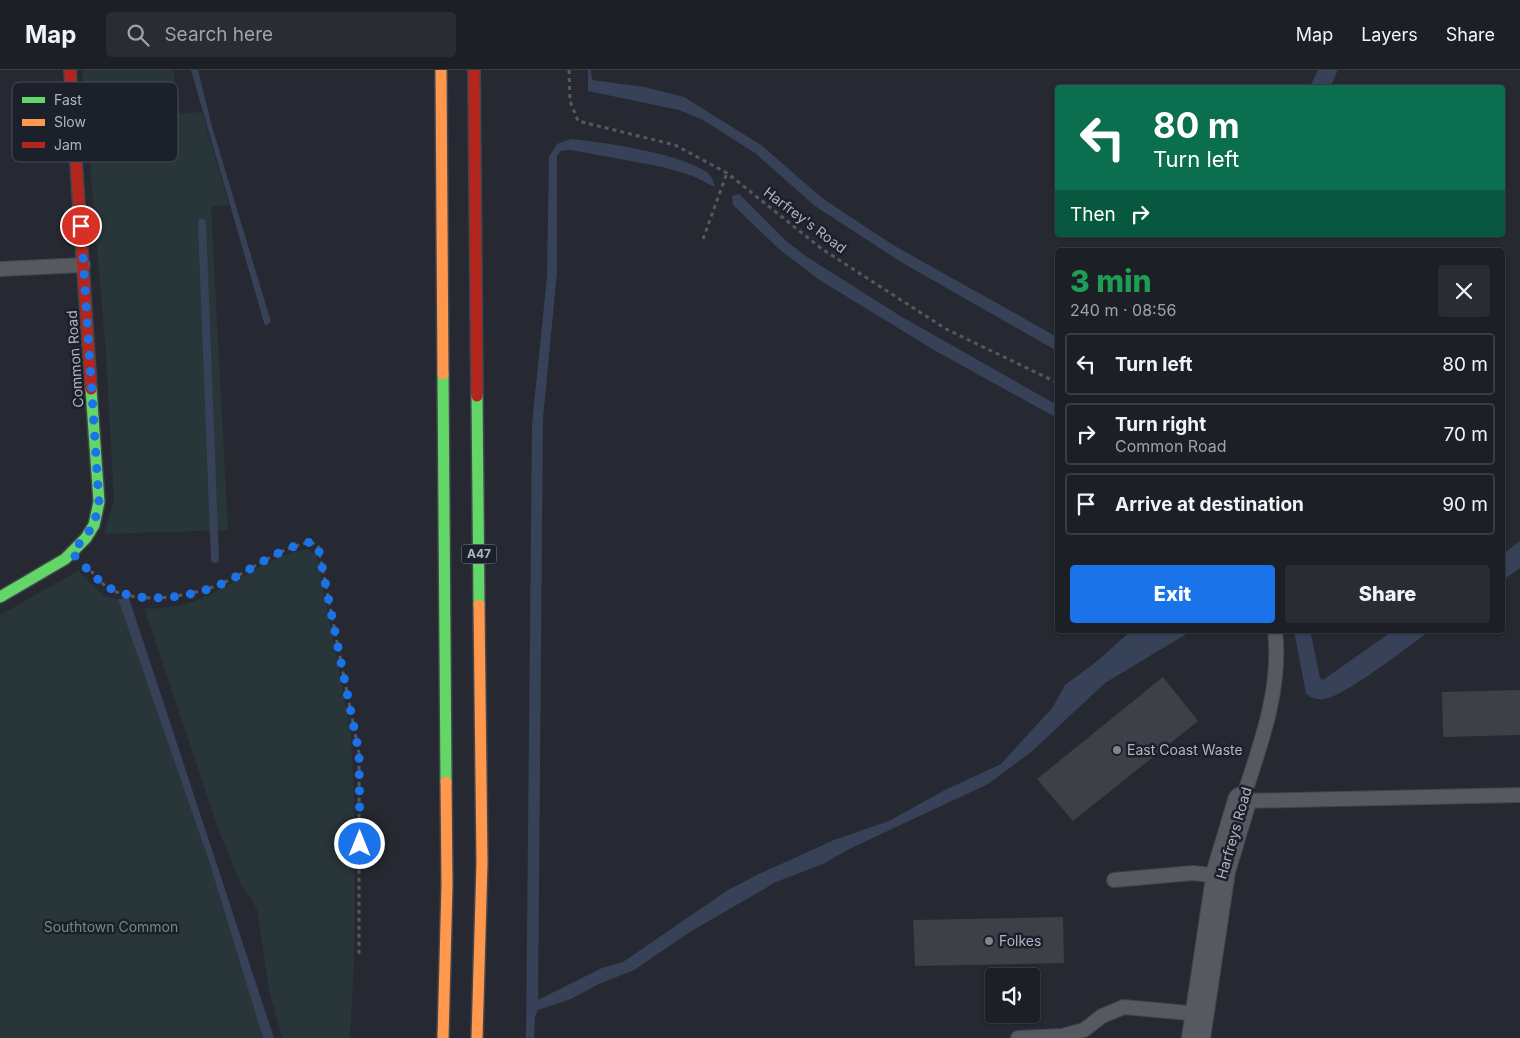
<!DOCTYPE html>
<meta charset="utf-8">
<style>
:root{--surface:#1c1f25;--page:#292c32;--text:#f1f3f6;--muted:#a0a2a7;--line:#3a3d42;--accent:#1a73e8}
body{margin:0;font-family:Inter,sans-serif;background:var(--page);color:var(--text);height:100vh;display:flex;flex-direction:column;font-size:19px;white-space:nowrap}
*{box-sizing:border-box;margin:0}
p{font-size:16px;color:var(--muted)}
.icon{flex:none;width:28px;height:28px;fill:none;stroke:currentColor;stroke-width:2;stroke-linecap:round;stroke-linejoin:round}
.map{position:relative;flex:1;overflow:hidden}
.sheet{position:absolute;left:1055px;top:178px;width:450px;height:385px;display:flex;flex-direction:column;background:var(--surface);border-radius:5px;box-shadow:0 1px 4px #0004,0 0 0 1px var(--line)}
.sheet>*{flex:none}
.guide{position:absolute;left:1055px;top:15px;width:450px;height:152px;border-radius:5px;box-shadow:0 1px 4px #0004,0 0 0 1px var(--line);background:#0b6e4f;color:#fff;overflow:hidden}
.buttons{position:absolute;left:985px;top:898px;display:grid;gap:10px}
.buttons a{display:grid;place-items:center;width:55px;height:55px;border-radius:5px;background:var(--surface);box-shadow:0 1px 4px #0004,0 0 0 1px var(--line);font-size:25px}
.pin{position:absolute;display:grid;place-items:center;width:42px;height:42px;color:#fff;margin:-21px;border:2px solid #fff;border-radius:50%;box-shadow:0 1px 5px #0007}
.me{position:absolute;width:55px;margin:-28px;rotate:0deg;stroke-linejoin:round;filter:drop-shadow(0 0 4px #0008)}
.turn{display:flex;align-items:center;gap:18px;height:105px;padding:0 15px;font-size:22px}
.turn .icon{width:65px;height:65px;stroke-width:2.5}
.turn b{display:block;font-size:35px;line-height:42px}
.then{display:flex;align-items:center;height:48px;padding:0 15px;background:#0003;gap:10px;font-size:19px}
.round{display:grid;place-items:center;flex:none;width:52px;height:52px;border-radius:5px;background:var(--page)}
.head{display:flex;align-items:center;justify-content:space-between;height:85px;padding:0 15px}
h1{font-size:30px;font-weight:800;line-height:38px;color:#1e9e55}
.button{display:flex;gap:10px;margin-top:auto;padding:10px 15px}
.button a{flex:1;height:58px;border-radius:5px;background:var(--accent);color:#fff;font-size:20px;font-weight:800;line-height:58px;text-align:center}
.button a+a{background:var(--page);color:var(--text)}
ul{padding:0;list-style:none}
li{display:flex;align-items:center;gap:15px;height:62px;margin:0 10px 8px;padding:0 5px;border:2px solid var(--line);border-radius:5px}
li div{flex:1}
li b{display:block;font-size:19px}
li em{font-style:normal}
header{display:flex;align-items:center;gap:30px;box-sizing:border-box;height:70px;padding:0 25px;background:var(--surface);border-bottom:1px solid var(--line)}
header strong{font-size:24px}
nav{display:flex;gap:28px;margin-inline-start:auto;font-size:18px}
.search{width:350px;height:45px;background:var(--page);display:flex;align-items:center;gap:12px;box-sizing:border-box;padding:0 18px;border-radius:5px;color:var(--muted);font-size:19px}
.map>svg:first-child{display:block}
</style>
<header>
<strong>Map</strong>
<div class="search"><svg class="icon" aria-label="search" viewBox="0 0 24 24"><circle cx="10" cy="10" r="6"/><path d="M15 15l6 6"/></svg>Search here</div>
<nav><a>Map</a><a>Layers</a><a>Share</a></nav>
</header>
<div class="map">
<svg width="1520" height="968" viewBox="0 0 1520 968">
<rect width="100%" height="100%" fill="#262931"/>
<g fill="#283639">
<polygon points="82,0 174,0 177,44 202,42 229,135 211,136 228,460 104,464 114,431 106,284"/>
<path d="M308 479 317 485 351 664 355 750 354 890 350 968H282L269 920 257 839 242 816 220 764 144 538C212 544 250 488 308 479Z"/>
<polygon points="78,501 104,526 118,529 209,791 263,968 0,968 0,545"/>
</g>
<g fill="#374258">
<polygon points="191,0 198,0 211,53 271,252 265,256"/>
<polygon points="588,0 591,0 592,10 644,17 684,27 761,75 822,128 893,175 1057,267 1057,281 901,192 815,136 755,83 703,50 679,40 588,21"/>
<polygon points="1318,0 1338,0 1330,17 1310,17"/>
<path d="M571 69C607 73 673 82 705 101 711 105 713 110 715 117L693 106 663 97 571 80 561 81 557 85V202L543 348 538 930 602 898 623 892 728 820 759 804 834 770 889 751 945 720 1001 694 1053 637 1065 615 1096 592 1132 560H1193L1105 613 1030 683 988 714 847 780 823 794 776 812 690 862 634 900 599 914 571 929 538 940 535 947 534 968H526L532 354 547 207 549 87 557 74Z"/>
<polygon points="739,124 786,171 807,187 902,247 1057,335 1057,348 934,280 818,209 779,179 733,135 732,126"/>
<polygon points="1520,471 1520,498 1503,510 1503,484"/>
<polygon points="129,528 274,968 263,968 209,791 118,529"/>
<path d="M1294 560H1310L1320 608 1323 610 1394 560H1431C1410 575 1346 626 1324 629 1318 630 1311 628 1306 624Z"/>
</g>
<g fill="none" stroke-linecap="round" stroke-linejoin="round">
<polyline stroke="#374258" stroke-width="8" points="202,153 215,489"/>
</g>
<g fill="#3d4046">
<polygon points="1163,607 1198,651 1073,751 1037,709"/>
<polygon points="1520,620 1520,665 1443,667 1442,622"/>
<polygon points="1063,847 1064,893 915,896 913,850"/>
</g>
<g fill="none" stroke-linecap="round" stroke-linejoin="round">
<g stroke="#42444a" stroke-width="16">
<g id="lane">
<polyline points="0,199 83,195"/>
<path d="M1275 560C1282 619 1260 676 1242 731L1520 725"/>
<polyline points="1114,810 1193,803 1220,806"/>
<polyline points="1018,968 1062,966 1084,960 1102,946 1124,937 1199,944"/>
</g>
</g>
<g stroke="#42444a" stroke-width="30">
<polyline id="street" points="1196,968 1221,801 1242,731"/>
</g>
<g stroke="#44464e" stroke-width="14">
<g id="fast">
<polyline points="443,304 446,712"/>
<polyline points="477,326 479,535"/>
<polyline points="0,527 65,489 86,468 94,455 99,432 91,319"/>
</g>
</g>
<g stroke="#44464e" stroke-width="14">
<g id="slow">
<polyline points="441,0 443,304"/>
<polyline points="443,968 447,815 446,712"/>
<polyline points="477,968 482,793 479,535"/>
</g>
</g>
<g stroke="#44464e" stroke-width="14">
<g id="jam">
<polyline points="70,0 91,319"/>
<polyline points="474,0 477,326"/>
</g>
</g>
<g stroke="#55585d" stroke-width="3" stroke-dasharray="4 4" stroke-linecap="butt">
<polyline points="569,0 570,31 578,51 675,75 727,103 822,179 946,259 1058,313"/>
<polyline points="703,169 727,103"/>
<path d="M91 501C96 506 101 513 107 517 136 536 188 527 218 515 250 502 277 478 311 472L318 476 359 683V887"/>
</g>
<use href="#lane" stroke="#565960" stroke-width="14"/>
<use href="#street" stroke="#565960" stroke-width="28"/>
<use href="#fast" stroke="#63d668" stroke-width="11"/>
<use href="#slow" stroke="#ff974d" stroke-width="11"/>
<use href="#jam" stroke="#b3261e" stroke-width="11"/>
</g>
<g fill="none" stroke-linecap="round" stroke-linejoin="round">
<path stroke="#1a73e8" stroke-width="9" stroke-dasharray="0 16.2" d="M81 156 99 432 94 455 72 483C83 494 95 509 108 517 139 535 188 528 219 515 250 502 277 478 311 472L318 476 359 683 360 774"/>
</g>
<g fill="#80848f" stroke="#1b202a" stroke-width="2">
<circle cx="1117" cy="680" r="5"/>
<circle cx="989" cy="871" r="5"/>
</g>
<g text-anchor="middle" stroke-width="5" stroke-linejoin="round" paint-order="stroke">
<rect fill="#1b202a" stroke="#838894" stroke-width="1" x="461.5" y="474.5" width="35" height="19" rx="4"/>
<g font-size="12" font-weight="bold" fill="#b0b5c2">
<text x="479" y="488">A47</text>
</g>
<g font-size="14" fill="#b0b5c2" stroke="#1b202a">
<text transform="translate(805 150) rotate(37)" y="5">Harfrey's Road</text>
<text transform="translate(75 289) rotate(-94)" y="5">Common Road</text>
<text transform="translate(1234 763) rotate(-74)" y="5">Harfreys Road</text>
</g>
<g font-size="14" fill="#b0b5c2" stroke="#1b202a" text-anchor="start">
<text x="1127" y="685">East Coast Waste</text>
<text x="999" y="876">Folkes</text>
</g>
<g font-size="14" fill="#6a9077" stroke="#1b202a">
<text x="111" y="862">Southtown Common</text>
</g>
</g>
<rect x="12" y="12" width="166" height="80" rx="8" fill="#1b202a" stroke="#484d58" stroke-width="1"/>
<rect x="22" y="27" width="23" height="6" fill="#63d668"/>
<rect x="22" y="49" width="23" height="7" fill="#ff974d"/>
<rect x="22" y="72" width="23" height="6" fill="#b3261e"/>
<g font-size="14" fill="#b0b5c2">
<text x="54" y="35">Fast</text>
<text x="54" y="57">Slow</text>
<text x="54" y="80">Jam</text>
</g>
</svg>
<div class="buttons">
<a><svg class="icon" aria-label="sound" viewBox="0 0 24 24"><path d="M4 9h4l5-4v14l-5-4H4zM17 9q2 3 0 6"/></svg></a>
</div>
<div class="pin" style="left:81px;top:156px;background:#d93025"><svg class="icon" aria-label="arrive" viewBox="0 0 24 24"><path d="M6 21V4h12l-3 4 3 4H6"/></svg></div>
<svg class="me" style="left:360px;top:774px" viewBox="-20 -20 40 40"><circle r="17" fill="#1a73e8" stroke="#fff" stroke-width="3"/><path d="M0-11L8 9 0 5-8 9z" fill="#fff"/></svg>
<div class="guide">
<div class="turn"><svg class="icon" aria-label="left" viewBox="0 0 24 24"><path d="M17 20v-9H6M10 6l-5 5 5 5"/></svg><div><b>80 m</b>Turn left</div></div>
<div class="then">Then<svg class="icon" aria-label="right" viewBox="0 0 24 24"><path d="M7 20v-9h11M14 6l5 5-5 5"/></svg></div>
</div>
<section class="sheet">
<div class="head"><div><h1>3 min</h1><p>240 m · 08:56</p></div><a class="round"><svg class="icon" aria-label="close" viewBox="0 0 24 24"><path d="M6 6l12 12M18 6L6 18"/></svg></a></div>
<ul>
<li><svg class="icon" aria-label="left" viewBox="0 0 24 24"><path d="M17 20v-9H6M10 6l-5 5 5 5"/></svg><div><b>Turn left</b></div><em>80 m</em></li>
<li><svg class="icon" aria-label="right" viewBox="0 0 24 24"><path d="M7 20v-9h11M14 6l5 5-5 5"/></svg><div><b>Turn right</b><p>Common Road</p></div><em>70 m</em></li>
<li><svg class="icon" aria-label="arrive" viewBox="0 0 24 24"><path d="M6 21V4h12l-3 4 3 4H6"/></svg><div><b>Arrive at destination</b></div><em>90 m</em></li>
</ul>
<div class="button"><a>Exit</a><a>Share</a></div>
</section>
</div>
